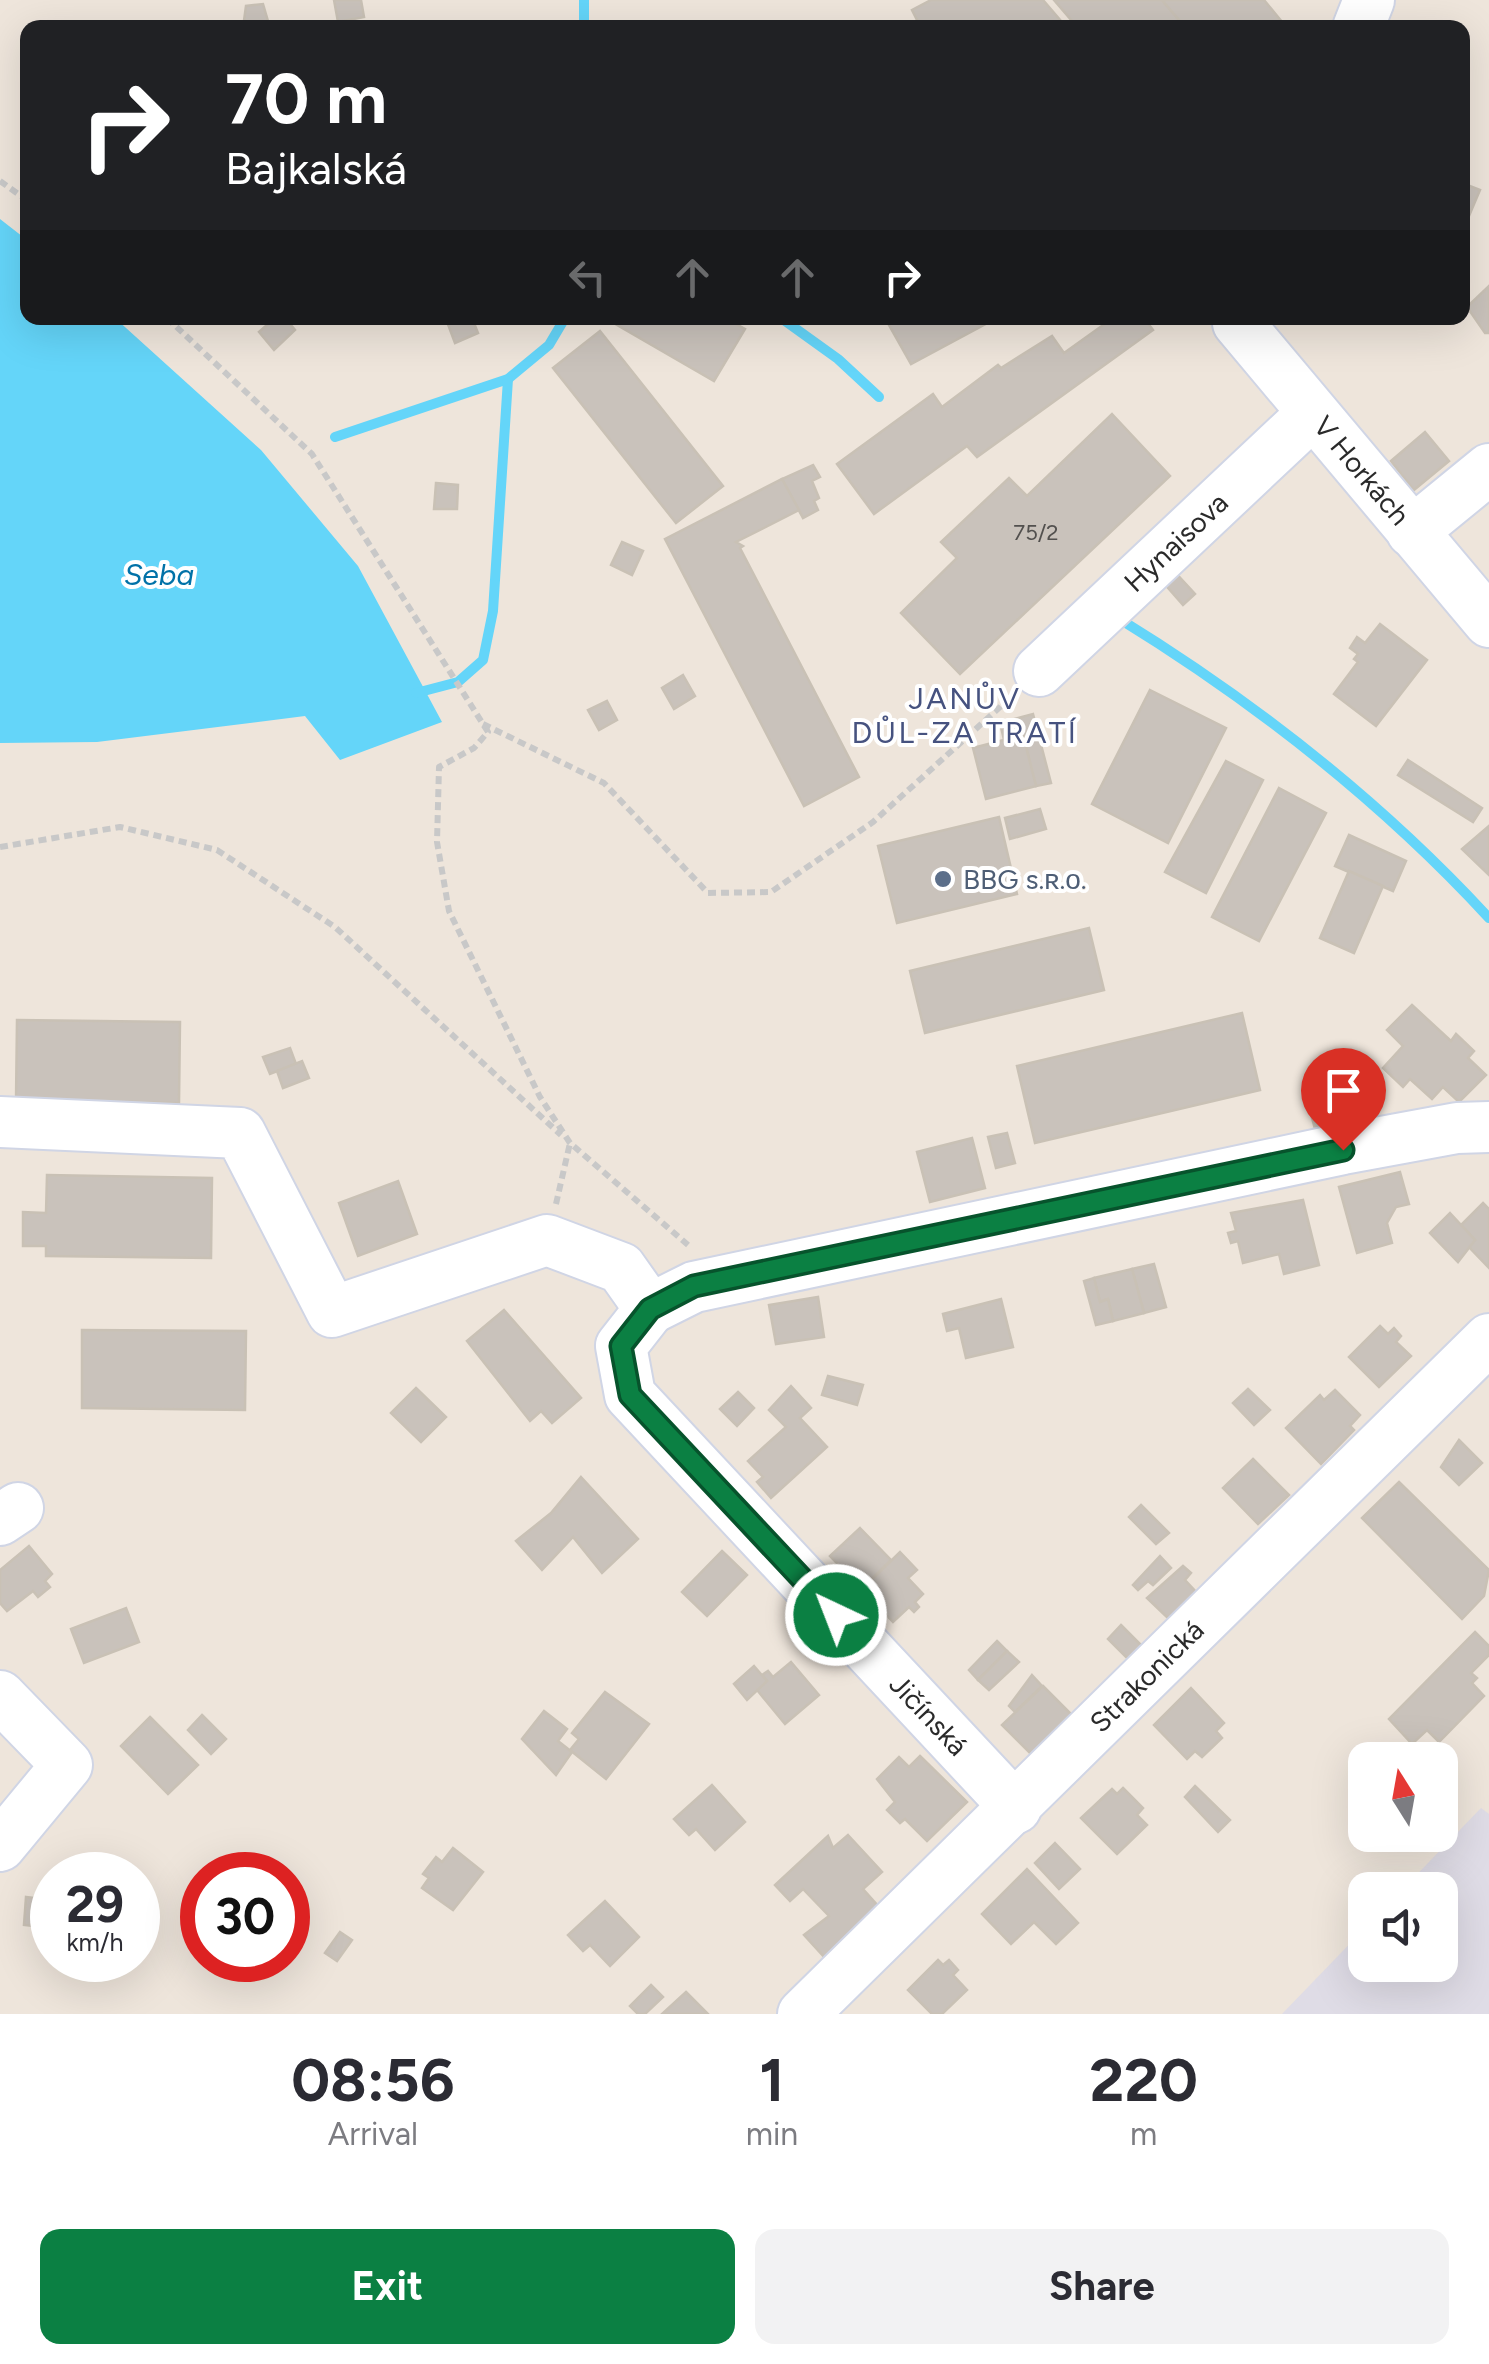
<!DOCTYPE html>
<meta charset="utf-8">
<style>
:root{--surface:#fff;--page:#f2f2f3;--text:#2b2b33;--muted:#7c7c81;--accent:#0b8043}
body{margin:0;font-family:Figtree,sans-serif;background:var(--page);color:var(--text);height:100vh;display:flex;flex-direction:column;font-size:38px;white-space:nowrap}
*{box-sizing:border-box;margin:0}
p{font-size:32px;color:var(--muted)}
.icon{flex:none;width:55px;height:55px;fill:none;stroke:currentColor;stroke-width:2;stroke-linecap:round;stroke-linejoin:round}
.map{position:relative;height:2014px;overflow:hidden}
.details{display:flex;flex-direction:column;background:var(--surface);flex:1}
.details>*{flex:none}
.guide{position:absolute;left:20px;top:20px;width:1450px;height:305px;border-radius:20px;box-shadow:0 10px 40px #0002;background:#202124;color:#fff;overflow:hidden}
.needle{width:65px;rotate:349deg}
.tools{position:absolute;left:1348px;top:1742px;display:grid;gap:20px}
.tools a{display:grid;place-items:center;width:110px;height:110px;border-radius:20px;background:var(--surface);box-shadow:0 10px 40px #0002;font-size:50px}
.speed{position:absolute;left:30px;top:1852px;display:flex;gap:20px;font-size:50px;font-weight:700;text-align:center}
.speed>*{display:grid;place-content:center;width:130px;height:130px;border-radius:50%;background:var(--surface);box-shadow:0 10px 40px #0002;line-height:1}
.speed small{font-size:25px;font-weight:400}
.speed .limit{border:15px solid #d22;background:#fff;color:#111}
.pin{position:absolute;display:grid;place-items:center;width:85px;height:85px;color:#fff;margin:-102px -42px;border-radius:50% 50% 50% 0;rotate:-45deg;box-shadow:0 0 10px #0007}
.pin .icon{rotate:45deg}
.me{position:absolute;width:110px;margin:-55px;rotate:317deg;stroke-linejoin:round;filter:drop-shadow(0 0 8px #0008)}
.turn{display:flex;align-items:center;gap:35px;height:210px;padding:0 40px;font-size:45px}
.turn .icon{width:130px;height:130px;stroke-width:2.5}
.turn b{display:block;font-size:70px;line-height:85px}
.lanes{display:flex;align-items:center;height:95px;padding:0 40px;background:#0003;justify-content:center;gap:50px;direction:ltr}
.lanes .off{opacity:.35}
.eta{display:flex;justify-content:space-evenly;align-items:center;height:170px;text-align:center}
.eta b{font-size:60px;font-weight:700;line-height:70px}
.action{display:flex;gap:20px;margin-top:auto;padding:20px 40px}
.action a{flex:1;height:115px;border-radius:20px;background:var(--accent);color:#fff;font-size:40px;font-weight:700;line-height:115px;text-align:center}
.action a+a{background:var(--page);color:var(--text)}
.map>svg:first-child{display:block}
</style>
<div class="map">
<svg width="1489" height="2014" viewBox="0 0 1489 2014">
<rect width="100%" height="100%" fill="#eee5db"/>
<polygon fill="#dfdce6" points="1481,1808 1489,1814 1489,2014 1282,2014 1365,1928 1365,1965 1440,1965 1440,1890 1402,1890"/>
<polygon fill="#64d5f9" points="0,219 27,240 28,318 115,318 261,450 358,566 442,722 340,760 305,716 97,742 0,743"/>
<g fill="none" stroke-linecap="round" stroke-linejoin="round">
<g stroke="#64d5f9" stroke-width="10">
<polyline points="584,28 584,0"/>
<polyline points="781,318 838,359 879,397"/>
<polyline points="335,437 508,379 549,345 565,318"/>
<path d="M1118 618C1253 701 1381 801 1489 918"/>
<polyline points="416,693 458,682 483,660 493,611 508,379"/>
</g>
</g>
<g fill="#c9c2bb" stroke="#c9c1b5" stroke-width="2.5">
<polygon points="334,0 361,0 364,17 338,22"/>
<polygon points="931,0 1043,0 1067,28 921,28 912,10"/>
<polygon points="1054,0 1162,0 1186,28 1078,28"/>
<polygon points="1162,0 1264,0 1287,28 1186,28"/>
<polygon points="263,4 270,28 243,28 246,6"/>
<polygon points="1462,183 1480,190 1466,223 1462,222"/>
<polygon points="1489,286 1489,333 1485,333 1467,307"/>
<polygon points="275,318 285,318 295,330 274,350 259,332"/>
<polygon points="472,318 478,333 455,343 446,319"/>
<polygon points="605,318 725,318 745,329 714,381"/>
<polygon points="885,318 997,318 911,364"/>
<polygon points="1113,318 1144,318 1153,330 977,457 967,446 874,514 837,464 933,394 942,407 998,365 1001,368 1052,336 1064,353"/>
<polygon points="600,331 723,486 676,523 553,368"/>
<polygon points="1112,414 1170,476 960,674 901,613 957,558 941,542 1009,478 1027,496"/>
<polygon points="1425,432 1449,461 1414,490 1391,461"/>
<polygon points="813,465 820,477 812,481 819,498 814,501 818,510 803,518 782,479"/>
<polygon points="782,479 799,510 736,542 743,546 740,548 859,777 804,806 665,539"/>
<polygon points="436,483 458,485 457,509 434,509"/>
<polygon points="622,542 643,551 632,575 611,565"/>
<polygon points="1173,570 1195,594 1183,605 1162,581"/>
<polygon points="1380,624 1427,660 1376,726 1334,694 1358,662 1354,659 1358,654 1350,648 1357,637 1365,643"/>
<polygon points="683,675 695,696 674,709 662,688"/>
<polygon points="1150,690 1226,728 1168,843 1092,804"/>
<polygon points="607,701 617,720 599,730 588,710"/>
<polygon points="1033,714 1051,783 1036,786 1023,735 1004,740 1000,723"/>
<polygon points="1023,735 1036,786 986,799 973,748"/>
<polygon points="1408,760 1482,808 1473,822 1398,775"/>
<polygon points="1226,761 1263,780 1206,893 1165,872"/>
<polygon points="1279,788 1326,813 1259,941 1212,917"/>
<polygon points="1040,809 1046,829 1010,839 1005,818"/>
<polygon points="999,817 1017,894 897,923 878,846"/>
<polygon points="1489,826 1489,875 1462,849"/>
<polygon points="1349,835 1406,861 1393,891 1335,866"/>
<polygon points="1349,871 1383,886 1354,953 1320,938"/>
<polygon points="1089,928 1104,990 925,1033 910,971"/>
<polygon points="1412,1005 1451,1041 1456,1034 1474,1051 1468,1058 1486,1075 1459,1102 1443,1087 1432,1099 1410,1079 1403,1087 1383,1068 1403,1046 1387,1030"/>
<polygon points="1242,1013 1260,1090 1035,1143 1017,1066"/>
<polygon points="17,1020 180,1022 179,1103 16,1100"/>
<polygon points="290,1048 296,1064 270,1074 263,1057"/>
<polygon points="302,1061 309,1078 283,1088 277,1071"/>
<polygon points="1342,1107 1345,1123 1315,1129 1311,1114"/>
<polygon points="1007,1133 1015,1163 996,1168 988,1137"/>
<polygon points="972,1138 985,1188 930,1202 917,1152"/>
<polygon points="1400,1172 1409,1204 1396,1207 1387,1223 1392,1243 1357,1253 1339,1187"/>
<polygon points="47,1175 212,1178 211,1258 46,1256 46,1246 23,1246 23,1212 46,1213"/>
<polygon points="398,1181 417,1234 358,1256 339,1203"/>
<polygon points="1303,1200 1319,1265 1284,1274 1279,1254 1243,1263 1238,1241 1231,1243 1228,1233 1236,1231 1231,1213"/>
<polygon points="1483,1203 1489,1209 1489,1268 1468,1246 1475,1240 1461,1225"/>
<polygon points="1450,1213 1475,1240 1458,1262 1430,1233"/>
<polygon points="1154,1264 1166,1307 1144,1313 1132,1269"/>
<polygon points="1132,1269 1144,1313 1113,1321 1108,1299 1100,1302 1094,1278"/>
<polygon points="1094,1278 1100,1302 1108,1299 1113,1321 1096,1325 1084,1281"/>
<polygon points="818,1297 824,1337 776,1344 769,1305"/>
<polygon points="1001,1299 1013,1347 966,1358 959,1328 947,1331 943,1314"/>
<polygon points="504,1310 581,1398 552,1423 541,1411 530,1421 467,1341"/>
<polygon points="1380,1326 1388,1334 1394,1328 1401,1336 1396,1342 1411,1356 1379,1387 1349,1357"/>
<polygon points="82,1330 246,1331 245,1410 82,1408"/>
<polygon points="828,1376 863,1385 857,1405 822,1395"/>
<polygon points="791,1386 811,1408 800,1418 827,1447 771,1498 757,1482 763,1477 748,1461 786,1427 769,1410"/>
<polygon points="416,1388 446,1417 421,1442 391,1413"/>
<polygon points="1248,1389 1270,1410 1254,1425 1233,1403"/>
<polygon points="1335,1390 1360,1415 1350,1426 1354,1430 1321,1464 1286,1428 1320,1395 1324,1400"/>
<polygon points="738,1392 754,1408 737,1426 720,1409"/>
<polygon points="1459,1440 1482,1463 1459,1485 1441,1467"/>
<polygon points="1253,1459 1289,1495 1258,1524 1223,1488"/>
<polygon points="581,1477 638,1539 602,1573 573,1537 542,1570 516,1541 551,1513"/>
<polygon points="1399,1482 1489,1570 1484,1596 1462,1619 1362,1518"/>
<polygon points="1141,1505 1169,1533 1156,1544 1129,1517"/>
<polygon points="860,1528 891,1560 862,1589 830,1556"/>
<polygon points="29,1546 52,1574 45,1581 50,1587 38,1597 33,1591 7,1611 0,1603 0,1570"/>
<polygon points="722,1551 747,1575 707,1616 682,1592"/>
<polygon points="900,1552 917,1570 908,1578 923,1594 915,1602 919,1607 914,1612 909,1607 893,1622 862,1589"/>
<polygon points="1160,1556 1171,1568 1153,1585 1148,1581 1138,1590 1133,1585"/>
<polygon points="1183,1566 1191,1573 1185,1580 1198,1594 1171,1621 1147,1598"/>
<polygon points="126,1608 139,1642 84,1663 71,1629"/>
<polygon points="1121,1625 1144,1648 1131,1662 1108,1639"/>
<polygon points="1475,1632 1489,1646 1489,1655 1471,1673 1477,1678 1472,1683 1484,1696 1439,1742 1427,1730 1412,1744 1389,1719"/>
<polygon points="997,1641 1007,1651 978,1680 969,1670"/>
<polygon points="1007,1651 1019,1662 989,1690 978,1680"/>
<polygon points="791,1662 819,1695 785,1724 757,1690 767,1681 762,1675 768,1671 773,1677"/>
<polygon points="754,1666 767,1681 747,1700 734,1684"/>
<polygon points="1032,1675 1042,1686 1015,1712 1009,1706"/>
<polygon points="1043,1686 1073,1716 1033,1756 1002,1725"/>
<polygon points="1191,1688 1224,1723 1216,1731 1222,1738 1202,1757 1195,1751 1187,1759 1154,1725"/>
<polygon points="605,1692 649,1724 606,1779 570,1750 579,1739 572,1733"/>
<polygon points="544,1711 567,1729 558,1741 572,1752 556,1775 522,1739"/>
<polygon points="202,1715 226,1739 211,1754 188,1730"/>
<polygon points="150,1717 198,1765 168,1794 121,1746"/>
<polygon points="920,1756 967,1802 927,1841 905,1819 900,1823 887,1810 895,1802 877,1779 899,1757 909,1767"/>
<polygon points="712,1785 745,1822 715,1850 696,1829 689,1835 674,1819"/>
<polygon points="1195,1786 1230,1820 1218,1832 1185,1797"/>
<polygon points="1123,1788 1143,1808 1137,1815 1147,1825 1117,1854 1081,1818 1112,1789 1117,1794"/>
<polygon points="848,1835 882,1872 863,1889 879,1907 825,1958 804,1935 829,1916 803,1889 790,1901 775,1885 828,1836 833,1848"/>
<polygon points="1055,1843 1080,1869 1059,1889 1035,1863"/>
<polygon points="453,1848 483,1872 453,1910 422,1888 429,1878 423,1874 436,1857 442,1862"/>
<polygon points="1027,1869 1078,1923 1056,1944 1034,1922 1011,1944 982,1914"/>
<polygon points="26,1897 52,1900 52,1928 24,1925"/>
<polygon points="605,1901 639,1937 610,1966 590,1945 583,1951 568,1935"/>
<polygon points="340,1932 352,1940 337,1961 325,1953"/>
<polygon points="938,1960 943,1965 949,1960 958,1970 953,1975 967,1990 942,2014 932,2014 908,1990"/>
<polygon points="651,1985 663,1997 645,2014 638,2014 630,2006"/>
<polygon points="686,1992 708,2014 662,2014"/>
</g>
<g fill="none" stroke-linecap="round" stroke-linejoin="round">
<g stroke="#d0d5e5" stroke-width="54">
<g id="minor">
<polyline points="1358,28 1369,0"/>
<path id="s1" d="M1240 318 1238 323 1489 622"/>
<polyline points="1412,532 1489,469"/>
<path id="s2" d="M1039 671 1312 414"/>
<path id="s3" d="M0 1122 240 1133 332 1312 547 1240 621 1268 650 1309 621 1346 630 1395 1016 1808"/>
<polyline points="650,1309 694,1287 1343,1149 1457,1128 1489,1127"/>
<polyline points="0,1520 18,1508"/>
<polyline points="0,1696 67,1765 0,1846"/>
<path id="s4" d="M803 2014 1489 1339"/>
</g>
</g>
<g stroke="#c8c8c8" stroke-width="6" stroke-dasharray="8 5" stroke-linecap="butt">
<polyline points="0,181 28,201"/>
<polyline points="167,318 312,454 488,732 474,748 439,767 437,842 449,911 540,1097 570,1143 688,1245"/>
<polyline points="483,724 604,783 708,893 771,892 873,822 1010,698"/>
<polyline points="0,847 120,827 217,850 335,927 561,1135"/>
<polyline points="556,1204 570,1143"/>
</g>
<use href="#minor" stroke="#fff" stroke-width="50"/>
</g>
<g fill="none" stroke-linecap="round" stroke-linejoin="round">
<g stroke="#07532c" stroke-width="25">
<polyline id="route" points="836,1615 630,1395 621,1346 650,1309 694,1286 1343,1150"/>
</g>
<use href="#route" stroke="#0b8043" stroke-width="18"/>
</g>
<circle fill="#5c6f8a" stroke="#fff" stroke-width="4" cx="943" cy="879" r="10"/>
<g text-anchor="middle" stroke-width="8" stroke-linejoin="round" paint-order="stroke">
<g font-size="22" fill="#52504e">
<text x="1036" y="540">75/2</text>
</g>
<g font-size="28" fill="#2a2a2a" stroke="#fff">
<text dy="10" stroke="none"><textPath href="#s1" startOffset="198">V Horkách</textPath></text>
<text dy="10" stroke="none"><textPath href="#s2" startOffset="188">Hynaisova</textPath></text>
<text dy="10" stroke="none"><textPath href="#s4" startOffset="482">Strakonická</textPath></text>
<text dy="10" stroke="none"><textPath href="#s3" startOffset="1332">Jičínská</textPath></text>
</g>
<g font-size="28" fill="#4e5e75" stroke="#fff" text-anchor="start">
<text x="963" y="889">BBG s.ʀ.ᴏ.</text>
</g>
<g font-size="30" font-style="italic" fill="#0172a8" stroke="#fff">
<text x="159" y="585">Seba</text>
</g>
<g font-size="30" letter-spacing="2.5" fill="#46527f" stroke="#fff">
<text x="965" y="709">JANŮV<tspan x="965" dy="34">DŮL-ZA TRATÍ</tspan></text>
</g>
</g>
</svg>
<div class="tools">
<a><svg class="needle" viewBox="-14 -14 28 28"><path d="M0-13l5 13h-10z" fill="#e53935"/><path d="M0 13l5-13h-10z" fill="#7c7c81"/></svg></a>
<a><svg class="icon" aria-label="sound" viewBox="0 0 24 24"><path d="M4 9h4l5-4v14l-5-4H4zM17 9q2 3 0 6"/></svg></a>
</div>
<div class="speed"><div>29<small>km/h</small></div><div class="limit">30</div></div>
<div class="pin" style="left:1343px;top:1150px;background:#d93025"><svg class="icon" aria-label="arrive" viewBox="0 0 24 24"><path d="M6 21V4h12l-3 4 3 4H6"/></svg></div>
<svg class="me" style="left:836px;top:1615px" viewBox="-20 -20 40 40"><circle r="17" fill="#0b8043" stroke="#fff" stroke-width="3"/><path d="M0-11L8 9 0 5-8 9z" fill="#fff"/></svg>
<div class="guide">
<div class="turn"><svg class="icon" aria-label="right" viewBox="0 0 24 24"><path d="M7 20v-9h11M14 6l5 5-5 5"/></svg><div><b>70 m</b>Bajkalská</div></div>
<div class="lanes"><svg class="icon off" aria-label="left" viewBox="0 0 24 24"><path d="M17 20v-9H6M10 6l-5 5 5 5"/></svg><svg class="icon off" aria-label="ahead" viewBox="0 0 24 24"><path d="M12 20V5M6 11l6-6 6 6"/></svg><svg class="icon off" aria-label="ahead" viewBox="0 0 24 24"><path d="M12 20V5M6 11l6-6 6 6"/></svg><svg class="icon" aria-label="right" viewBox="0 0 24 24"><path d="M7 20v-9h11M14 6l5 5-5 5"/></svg></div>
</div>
</div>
<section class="details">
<div class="eta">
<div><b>08:56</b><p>Arrival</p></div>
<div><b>1</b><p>min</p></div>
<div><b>220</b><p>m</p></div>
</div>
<div class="action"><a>Exit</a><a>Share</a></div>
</section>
